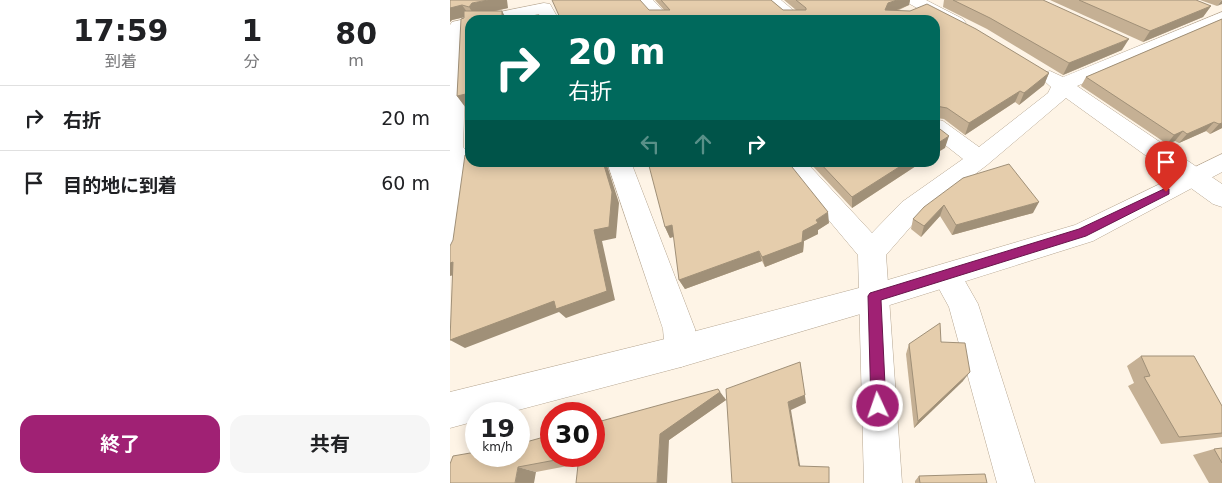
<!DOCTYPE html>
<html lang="ja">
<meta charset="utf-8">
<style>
:root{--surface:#fff;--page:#f6f6f6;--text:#202124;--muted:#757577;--line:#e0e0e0;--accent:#a02174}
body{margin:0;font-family:"DejaVu Sans","Noto Sans JP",sans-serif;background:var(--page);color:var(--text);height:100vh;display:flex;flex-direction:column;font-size:19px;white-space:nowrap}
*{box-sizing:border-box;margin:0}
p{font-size:16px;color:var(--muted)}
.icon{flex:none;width:28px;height:28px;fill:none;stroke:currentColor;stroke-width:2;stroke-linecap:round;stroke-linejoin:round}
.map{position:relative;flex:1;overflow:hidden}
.panel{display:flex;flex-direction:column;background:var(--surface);width:450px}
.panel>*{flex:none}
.banner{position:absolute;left:15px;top:15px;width:475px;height:152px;border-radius:15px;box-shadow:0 2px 12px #0003;background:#00695c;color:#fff;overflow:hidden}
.speed{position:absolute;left:15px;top:402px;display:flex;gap:10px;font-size:25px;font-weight:700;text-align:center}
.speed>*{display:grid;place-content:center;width:65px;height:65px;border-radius:50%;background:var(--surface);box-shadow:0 2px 12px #0003;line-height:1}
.speed small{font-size:12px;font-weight:400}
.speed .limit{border:8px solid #d22;background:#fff;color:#111}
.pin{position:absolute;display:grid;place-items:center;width:42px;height:42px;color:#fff;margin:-51px -21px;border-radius:50% 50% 50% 0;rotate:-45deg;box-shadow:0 0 5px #0007}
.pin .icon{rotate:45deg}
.me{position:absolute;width:55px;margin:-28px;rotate:357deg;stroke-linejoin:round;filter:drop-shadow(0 0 4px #0008)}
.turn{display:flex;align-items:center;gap:18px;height:105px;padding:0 20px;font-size:22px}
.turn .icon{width:65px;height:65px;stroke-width:2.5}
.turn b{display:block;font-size:35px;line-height:42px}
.lanes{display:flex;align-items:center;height:48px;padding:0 20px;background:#0003;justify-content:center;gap:25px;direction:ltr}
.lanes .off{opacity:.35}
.eta{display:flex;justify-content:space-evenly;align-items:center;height:85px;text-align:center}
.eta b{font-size:30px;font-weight:700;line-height:35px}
.cta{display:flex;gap:10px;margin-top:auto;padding:10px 20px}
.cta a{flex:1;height:58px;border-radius:15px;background:var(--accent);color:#fff;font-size:20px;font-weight:700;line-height:58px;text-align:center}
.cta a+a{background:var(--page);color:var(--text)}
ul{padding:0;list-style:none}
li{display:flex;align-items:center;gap:15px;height:65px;padding:0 20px;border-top:1px solid var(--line)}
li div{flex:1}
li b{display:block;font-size:19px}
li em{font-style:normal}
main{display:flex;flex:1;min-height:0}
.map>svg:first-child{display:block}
</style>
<main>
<section class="panel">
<div class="eta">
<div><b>17:59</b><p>到着</p></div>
<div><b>1</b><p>分</p></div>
<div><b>80</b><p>m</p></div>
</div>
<ul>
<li><svg class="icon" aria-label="right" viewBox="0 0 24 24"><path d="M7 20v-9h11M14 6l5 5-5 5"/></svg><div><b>右折</b></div><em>20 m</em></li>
<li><svg class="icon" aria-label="arrive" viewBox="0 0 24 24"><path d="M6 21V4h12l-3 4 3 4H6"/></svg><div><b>目的地に到着</b></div><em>60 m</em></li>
</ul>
<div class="cta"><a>終了</a><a>共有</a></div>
</section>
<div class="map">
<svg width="772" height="483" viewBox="0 0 772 483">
<rect width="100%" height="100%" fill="#fef4e6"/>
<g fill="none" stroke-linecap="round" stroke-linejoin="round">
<g stroke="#b6a691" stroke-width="1">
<g id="street">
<polygon points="186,0 203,0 222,20 204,20"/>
<polygon points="313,0 331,0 355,20 335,20"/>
<polygon points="456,0 476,0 513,19 516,23 513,27 501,27 458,3"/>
<polygon points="94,3 100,4 109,20 91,20 89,14 61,20 27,20 30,16"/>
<polygon points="772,12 772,23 627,86 772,184 772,207 763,204 616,98 537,165 470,216 436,255 452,483 414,483 408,255 330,162 356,162 422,233 452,202 513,159 485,137 485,119 493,121 529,147 598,93 601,87 590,77 593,73 600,71 613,77"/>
<polygon points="20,18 27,20 20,20 20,28 17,29 13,147 20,154 20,162 24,162 14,250 10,258 0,261 0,25 2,22"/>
<polygon points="157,162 181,162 245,329 247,351 243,362 231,367 219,362 215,351 213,329"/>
<polygon points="497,264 507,267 528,304 585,483 547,483 499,307 482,276 487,267"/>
</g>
</g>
<g stroke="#b6a691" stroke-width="1">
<polygon id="secondary" points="772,154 772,172 643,241 424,310 231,367 53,414 26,414 26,421 0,428 0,392 231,335 424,284 625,225"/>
</g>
<use href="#street" fill="#fff" fill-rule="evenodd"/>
<use href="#secondary" fill="#fff" fill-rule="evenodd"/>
</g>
<g fill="#c5b094">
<polygon points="0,0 58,8 46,11 16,108 7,96 14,17 2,20 0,22"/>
<polygon points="205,0 321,0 333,10 346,10 334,0 460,0 459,5 447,11 599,73 594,85 569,105 565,102 515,135 494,119 486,118 486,126 495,148 199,10 214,10"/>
<polygon points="494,0 593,0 672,50 613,75 537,29 493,7"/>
<polygon points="600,0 746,0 761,6 753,17 693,42"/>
<polygon points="750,0 772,0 767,6"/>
<polygon points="772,19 772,128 760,134 756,131 729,143 725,141 717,144 631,86 636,77"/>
<polygon points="359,162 472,162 402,208"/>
<polygon points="513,178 583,213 502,235 490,216 471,237 461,229 463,219"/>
<polygon points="379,223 368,230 368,234 354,241 353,252 315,267 312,261 235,289 229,280 224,237 220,238 215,227"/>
<polygon points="491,342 513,381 464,428 456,354 459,344"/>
<polygon points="691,356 772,406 772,437 765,438 711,444 678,386 684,383 677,366"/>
<polygon points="274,397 276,400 219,440 128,464 86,472 26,456"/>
<polygon points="772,448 772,483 759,483 743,455 764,449"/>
<polygon points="469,476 537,483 465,483 465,481"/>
</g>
<g fill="#a09078">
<polygon points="38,0 57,0 58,8 30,14 26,18 19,7 22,3"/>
<polygon points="447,0 460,0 459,5 437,14 435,10 438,3"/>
<polygon points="772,0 772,4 767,6"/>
<polygon points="12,5 20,16 2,20 0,22 0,8"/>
<polygon points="761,6 753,17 693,42 700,31"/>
<polygon points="52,11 57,20 52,20"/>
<polygon points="679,39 672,50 613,75 619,63"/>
<polygon points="599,73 594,85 569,105 574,93"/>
<polygon points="570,91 565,102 515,135 519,123"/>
<polygon points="20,93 20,107 16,108 7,96"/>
<polygon points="764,122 756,131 729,143 737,134"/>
<polygon points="772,123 772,128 760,134 769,124"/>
<polygon points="733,131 725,141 717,144 724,135"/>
<polygon points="499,136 495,148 485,154 485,145"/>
<polygon points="153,162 156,162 169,203 166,238 152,241 165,300 116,318 109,312 15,348 0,340 144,230"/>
<polygon points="457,162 472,162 402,208 402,197"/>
<polygon points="589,202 583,213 502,235 506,225"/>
<polygon points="494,205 490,216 471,237 474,226"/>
<polygon points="378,212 379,223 368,230 368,234 354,241 353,252 315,267 312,257 353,231 366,220"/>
<polygon points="222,225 227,235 220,238 215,227"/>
<polygon points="309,251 312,261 235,289 229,280"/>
<polygon points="3,262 16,272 0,276 0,263"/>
<polygon points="350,362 356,403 341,410 351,471 349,466 338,402"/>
<polygon points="520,372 513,381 464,428 468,421"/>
<polygon points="268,389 276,400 219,440 217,483 207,483 210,434"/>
<polygon points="68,467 86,472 84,483 65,483"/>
</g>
<g fill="#e5cdac" stroke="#a09078">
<polygon points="0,0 38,0 22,3 19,7 12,5 0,8"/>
<polygon points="102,0 190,0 199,10 220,10 211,0 321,0 333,10 356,10 356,8 346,0 447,0 438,3 435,10 460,11 477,4 526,29 599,73 574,93 570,91 519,123 497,108 486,106 486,126 499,136 485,145 485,20 111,20"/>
<polygon points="503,0 593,0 679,39 619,63 540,18"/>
<polygon points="629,0 746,0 761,6 700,31"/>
<polygon points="14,11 52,11 52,20 20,20 20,93 7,96 11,19 14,18"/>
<polygon points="772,19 772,123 769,124 764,122 737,134 733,131 724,135 636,77"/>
<polygon points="20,154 20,162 153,162 162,192 159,227 144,230 157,291 106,309 104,301 0,340 3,262 0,263 0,246 3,240 15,155"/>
<polygon points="198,162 338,162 378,212 366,220 368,223 353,231 352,242 312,257 309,251 229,280 222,225 215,227"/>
<polygon points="369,162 457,162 402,197"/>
<polygon points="559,164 589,202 506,225 494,205 474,226 463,219 474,207 513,178"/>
<polygon points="490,323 491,342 515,343 520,372 468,421 459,344"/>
<polygon points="691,356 744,356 772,406 772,433 729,437 694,377 700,376"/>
<polygon points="350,362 355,395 338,402 349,466 379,467 379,483 282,483 276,389"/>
<polygon points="268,389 270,392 210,434 207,483 126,483 129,456 144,456 144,423"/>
<polygon points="101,435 101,456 127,456 68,467 65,483 0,483 0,464 3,456 26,452 26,456 69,456 69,444"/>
<polygon points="772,448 772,463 764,449"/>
<polygon points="535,474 537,483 470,483 469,476"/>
</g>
<polygon fill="#a02174" stroke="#68154b" points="716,188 719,189 719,194 636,236 431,300 436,406 434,411 428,413 423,411 421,406 418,296 420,293 629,229"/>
</svg>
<div class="speed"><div>19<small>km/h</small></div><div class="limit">30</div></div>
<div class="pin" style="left:716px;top:192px;background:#d93025"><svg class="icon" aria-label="arrive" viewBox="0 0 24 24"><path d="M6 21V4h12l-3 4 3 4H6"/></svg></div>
<svg class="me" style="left:428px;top:406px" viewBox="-20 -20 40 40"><circle r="17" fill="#a02174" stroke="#fff" stroke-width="3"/><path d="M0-11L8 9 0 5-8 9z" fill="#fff"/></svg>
<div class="banner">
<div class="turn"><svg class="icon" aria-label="right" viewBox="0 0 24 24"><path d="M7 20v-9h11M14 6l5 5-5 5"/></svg><div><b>20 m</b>右折</div></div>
<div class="lanes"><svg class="icon off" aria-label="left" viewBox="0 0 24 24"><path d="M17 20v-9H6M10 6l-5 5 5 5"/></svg><svg class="icon off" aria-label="ahead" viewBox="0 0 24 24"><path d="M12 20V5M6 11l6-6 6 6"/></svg><svg class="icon" aria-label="right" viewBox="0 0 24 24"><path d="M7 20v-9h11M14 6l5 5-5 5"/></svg></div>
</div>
</div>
</main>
